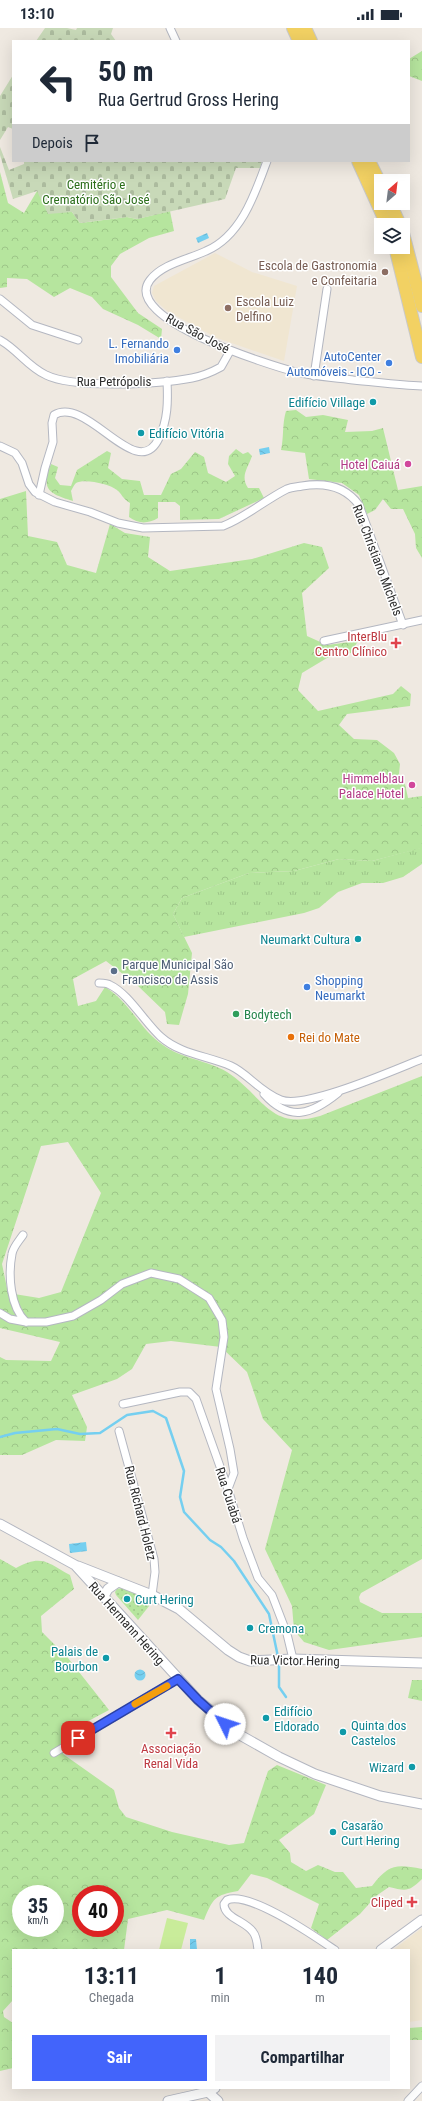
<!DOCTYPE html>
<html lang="pt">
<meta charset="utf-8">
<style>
:root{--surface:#fff;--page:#f2f2f3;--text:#1f2937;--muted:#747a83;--accent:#4264fb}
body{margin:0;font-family:"Roboto Condensed",sans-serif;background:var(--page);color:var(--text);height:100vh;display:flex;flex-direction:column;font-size:15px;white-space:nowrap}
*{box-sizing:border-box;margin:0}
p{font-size:13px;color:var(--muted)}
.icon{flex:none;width:22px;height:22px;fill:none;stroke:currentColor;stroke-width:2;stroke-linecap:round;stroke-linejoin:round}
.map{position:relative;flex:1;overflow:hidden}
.panel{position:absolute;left:12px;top:1921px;width:398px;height:140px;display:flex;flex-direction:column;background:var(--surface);border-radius:0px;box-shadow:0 4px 16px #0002}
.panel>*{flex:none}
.hud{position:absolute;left:12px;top:12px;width:398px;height:122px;border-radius:0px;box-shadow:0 4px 16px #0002;background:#fff;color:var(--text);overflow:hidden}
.needle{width:26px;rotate:28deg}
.controls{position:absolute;left:374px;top:146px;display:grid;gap:8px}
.controls a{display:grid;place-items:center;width:36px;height:36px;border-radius:0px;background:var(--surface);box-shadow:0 4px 16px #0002;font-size:20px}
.speed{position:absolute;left:12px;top:1857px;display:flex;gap:8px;font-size:20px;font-weight:700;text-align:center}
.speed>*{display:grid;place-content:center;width:52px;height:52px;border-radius:50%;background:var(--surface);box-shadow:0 4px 16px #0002;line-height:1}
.speed small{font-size:10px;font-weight:400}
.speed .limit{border:6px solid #d22;background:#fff;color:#111}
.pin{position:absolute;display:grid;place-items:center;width:34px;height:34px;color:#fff;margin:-17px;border-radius:8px;box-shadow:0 2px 6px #0006}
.me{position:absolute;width:44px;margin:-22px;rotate:311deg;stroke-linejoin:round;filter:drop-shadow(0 0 3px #0008)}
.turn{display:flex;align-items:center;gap:14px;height:84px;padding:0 20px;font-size:18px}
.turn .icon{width:52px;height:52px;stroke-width:2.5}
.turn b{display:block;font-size:28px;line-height:34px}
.then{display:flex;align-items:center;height:38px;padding:0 20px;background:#0003;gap:8px;font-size:15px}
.eta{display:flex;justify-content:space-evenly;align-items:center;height:68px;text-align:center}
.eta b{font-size:24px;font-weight:700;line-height:28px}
.action{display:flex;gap:8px;margin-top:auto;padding:8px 20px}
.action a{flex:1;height:46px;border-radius:0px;background:var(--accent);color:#fff;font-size:16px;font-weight:700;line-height:46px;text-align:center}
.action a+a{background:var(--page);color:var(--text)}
.status{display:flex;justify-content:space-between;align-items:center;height:28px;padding:0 20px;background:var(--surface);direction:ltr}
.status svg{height:11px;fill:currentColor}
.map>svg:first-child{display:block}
</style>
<div class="status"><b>13:10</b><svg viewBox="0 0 49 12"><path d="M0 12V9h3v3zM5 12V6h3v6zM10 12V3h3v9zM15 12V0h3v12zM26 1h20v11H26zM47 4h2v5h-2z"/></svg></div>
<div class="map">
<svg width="422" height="2073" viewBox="0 0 422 2073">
<defs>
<pattern id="grass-tufts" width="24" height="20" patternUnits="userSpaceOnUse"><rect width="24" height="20" fill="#b6e59e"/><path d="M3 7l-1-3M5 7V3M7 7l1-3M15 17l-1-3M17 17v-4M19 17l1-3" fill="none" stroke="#9dc588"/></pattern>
<pattern id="forest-crowns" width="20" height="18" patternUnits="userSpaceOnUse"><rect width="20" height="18" fill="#b6e59e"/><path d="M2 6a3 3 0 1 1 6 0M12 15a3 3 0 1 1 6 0" fill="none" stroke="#9dc588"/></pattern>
<pattern id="cemetery-stones" width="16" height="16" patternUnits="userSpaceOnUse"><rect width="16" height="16" fill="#c8d9b8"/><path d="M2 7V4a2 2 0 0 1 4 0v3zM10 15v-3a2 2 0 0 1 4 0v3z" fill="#acbb9e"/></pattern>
<pattern id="park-dots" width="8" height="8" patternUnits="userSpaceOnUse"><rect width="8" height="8" fill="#b6e59e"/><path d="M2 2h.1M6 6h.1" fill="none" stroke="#9dc588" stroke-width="1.8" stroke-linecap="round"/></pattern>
<pattern id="water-waves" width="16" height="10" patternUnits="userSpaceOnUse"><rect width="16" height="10" fill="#75cff0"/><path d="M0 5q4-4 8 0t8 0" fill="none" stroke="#66b2ce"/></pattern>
</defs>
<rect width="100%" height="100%" fill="#efe9e1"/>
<g fill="#f0e6d1">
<polygon points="215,225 252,244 297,258 284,333 217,310 167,283 156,273 152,265 154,258"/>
<polygon points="422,1900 422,1992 409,1994 409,1922 393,1922"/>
</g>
<polygon fill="url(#grass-tufts)" points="420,820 422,820 422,836 403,849 383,855 362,855 338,864 319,880 304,885 184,909 173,886 182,870 249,845 294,843 339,831 372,833"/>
<g fill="url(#forest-crowns)" fill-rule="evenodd">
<polygon points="422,23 422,53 409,48 409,31"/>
<polygon points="0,144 8,175 24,185 37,163 72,184 80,195 127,189 137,191 170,183 174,203 149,210 120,226 111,238 111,249 138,285 162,301 161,311 138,297 103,281 92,269 70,260 54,269 27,251 7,250 7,259 0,260"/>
<path d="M296 382 306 389 323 387 348 392 345 404 372 403 383 400 398 462 422 458V530L416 520 415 506 403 481H391L383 471 375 482 367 486 359 467 342 455 309 451 305 425 281 422C284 409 282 396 286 383Z"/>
<path d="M236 421 243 426 248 424 252 428C248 440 240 448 248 460H259L264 470 219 491 180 492V478L175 474H158V490C148 496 138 496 129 489L130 475C122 470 122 466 117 462 110 456 84 450 76 455 74 457 72 461 71 463L73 473C50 466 40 462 51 436L58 439 55 450 60 457 71 458 77 442 107 423 111 425 108 440 122 451 140 453 144 467H161L171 446 181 441 195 424 204 429 208 445 226 454 235 448 228 436 229 428Z"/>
<path d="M26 463 28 508 57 514 67 537 96 545 110 496 125 505 150 509 148 529 170 543 252 531 304 515 322 519 329 540 302 565 307 608 327 617 358 613 351 625 327 630 302 645 298 662 318 683 393 666 401 658 411 666 410 678 347 686 339 697 354 711 377 712 394 725 400 736 399 746 405 756 408 770 422 768V820L372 833 339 831 294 843 249 845 182 870 173 886 192 925 188 966 179 997 167 996 165 984 137 957 106 933 73 951 78 978 96 973 105 959C131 975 140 1002 163 1017 182 1031 207 1032 227 1044 263 1067 269 1103 320 1088L422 1048V1531L361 1565 359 1569 360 1574 382 1585H422V1609L329 1622 304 1614 294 1602 292 1578 265 1521 292 1422 263 1391 247 1344 221 1319 171 1313 146 1316 132 1341 117 1351 72 1367 87 1399 85 1413 56 1412 22 1427H0V1329L6 1332 51 1333 60 1314 0 1300V471ZM68 1114 101 1165 61 1264 39 1270 8 1265 2 1236 41 1118Z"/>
<path d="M0 1531 16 1540C41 1526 47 1534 70 1547L74 1561 41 1588 42 1604 68 1630 109 1682 66 1705 63 1726 114 1762 119 1780 126 1789 172 1804 229 1817 244 1815 268 1743 277 1737 326 1757 314 1786 279 1812 290 1825 291 1834 306 1843 318 1837 335 1844H343L356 1860 372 1858C389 1836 396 1836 422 1841V1851C409 1864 406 1863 389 1859L376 1868 360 1886 327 1912 311 1900 319 1876 267 1850 251 1846 238 1863C215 1867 213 1870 204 1892L167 1882 128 1891 124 1922H13V1972L3 1983 4 1989 13 1995V2040L0 2043ZM21 1866H55V1900H21ZM81 1866H115V1900H81Z"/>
<polygon points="412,1652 422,1652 422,1673 408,1670"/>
<polygon points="422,1999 422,2012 409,2012 409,2000"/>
</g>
<g fill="url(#cemetery-stones)">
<polygon points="45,0 67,0 76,2 77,0 113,0 111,6 116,13 36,13"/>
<polygon points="13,47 13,101 8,99 0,112 0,68"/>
<polygon points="0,119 9,142 24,136 24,133 262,133 260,140 236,140 225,171 137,191 127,189 80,195 72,184 48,186 37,163 13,171 0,127"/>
</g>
<polygon fill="url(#park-dots)" points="121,1560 153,1573 138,1592 116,1567 115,1564 117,1561"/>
<polygon fill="#c9ec9a" points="167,1890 188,1895 181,1922 159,1922"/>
<g fill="url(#water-waves)">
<polygon points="207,205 209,210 198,215 196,210"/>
<polygon points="269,419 270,425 260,427 259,421"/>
<polygon points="86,1514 87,1523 70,1525 69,1516"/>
<circle cx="140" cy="1647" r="5.5"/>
<polygon points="190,1911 196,1911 197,1922 190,1922"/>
</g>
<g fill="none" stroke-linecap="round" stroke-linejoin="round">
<g stroke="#75cff0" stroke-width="2.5">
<polyline points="0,1409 15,1405 57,1401 80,1406 100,1405 127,1387 153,1383 166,1390 184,1443 180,1469 184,1484 210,1512 221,1519 234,1533 269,1586 278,1629"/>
<polyline points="279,1634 279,1659 286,1669"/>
</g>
<g stroke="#b4b7c1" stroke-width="9">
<g id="minor">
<polyline points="170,0 176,13"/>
<path d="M267 133C255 166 241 208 206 223 189 231 162 236 150 252 120 291 272 338 296 344 314 349 334 349 353 352 376 354 399 357 422 358"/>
<polyline points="0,271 32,297 78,312"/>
<path d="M0 312C17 321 28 339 46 347 74 361 161 356 192 350 202 348 212 344 221 339L230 323"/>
<polyline points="314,348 327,261"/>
<path d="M0 418 15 425 22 435 29 456 35 464 55 474 90 484 118 495 143 500 223 498C246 489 265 472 287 461 292 459 297 459 302 458 325 454 345 458 359 477L403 597"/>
<path d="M39 467 45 440 53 414 52 395 54 387C88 367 137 457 159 410 168 392 168 373 167 353"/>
<polyline points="324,613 422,592"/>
<path d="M99 955C102 955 107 955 110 957 128 965 146 996 161 1009 180 1026 208 1028 231 1038 247 1045 260 1064 281 1072 306 1081 394 1042 422 1031"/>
<path d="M264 1066C290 1095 312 1086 338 1065"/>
<path d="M23 1207C19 1213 13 1219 12 1226 8 1247 10 1279 26 1294"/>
<polyline points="0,1285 10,1291 26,1294 46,1294 73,1288 101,1272 122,1256 151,1245 179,1251 209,1270 222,1292 224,1309 216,1361 230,1421 234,1445 228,1461"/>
<polyline points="123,1376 180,1364 189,1364 196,1371 228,1461 243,1510 258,1550 272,1567 287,1606 293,1631"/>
<polyline points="119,1403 154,1531 155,1544 152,1567"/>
<polyline points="54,1725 178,1651"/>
<path d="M258 1922C257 1915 257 1909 253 1904 246 1893 224 1890 224 1876L227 1872C250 1863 314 1908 335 1922"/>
<polyline points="408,2073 422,2058"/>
</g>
</g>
<g stroke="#b4b7c1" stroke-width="11">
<g id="tertiary">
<polyline points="0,1496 75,1537 198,1672 240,1707 279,1729 315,1746 380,1768 422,1776"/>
<polyline points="78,1538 152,1567 179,1581 228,1622 239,1629 250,1633 293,1631 422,1635"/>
<polyline points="104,1568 108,1561 118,1554"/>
<polyline points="381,1922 422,1892"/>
<polyline points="208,2064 218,2073"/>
<polyline points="168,2073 208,2064 215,2060"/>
</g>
</g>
<g stroke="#c9c9c9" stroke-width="14">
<g id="primary">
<polyline points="293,0 299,13"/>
<polyline points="305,0 311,13"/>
<polyline points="358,133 387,197"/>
<polyline points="369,133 381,157"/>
<polyline points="390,175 400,197"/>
<polyline points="403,205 422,278"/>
<polyline points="395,219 422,329"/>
</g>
</g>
<use href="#minor" stroke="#fff" stroke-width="7"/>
<use href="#tertiary" stroke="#fff" stroke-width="9"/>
<use href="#primary" stroke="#f2d163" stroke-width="12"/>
</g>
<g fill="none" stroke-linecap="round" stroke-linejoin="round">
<g stroke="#2b41a3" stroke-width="10">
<polyline id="route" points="78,1710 178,1651 198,1672 225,1696"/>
</g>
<use href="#route" stroke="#4264fb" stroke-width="7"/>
<polyline stroke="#f59e0b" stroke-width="7" points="135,1676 167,1658"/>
</g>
<g fill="#8d6e63" stroke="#fff" stroke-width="1.5">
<circle cx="385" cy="244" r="4"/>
<circle cx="228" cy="280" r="4"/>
</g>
<g fill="#3f7fe0" stroke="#fff" stroke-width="1.5">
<circle cx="177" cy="322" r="4"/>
<circle cx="389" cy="335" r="4"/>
<circle cx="307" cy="959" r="4"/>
</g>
<g fill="#0f9aa8" stroke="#fff" stroke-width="1.5">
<circle cx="373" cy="374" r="4"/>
<circle cx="141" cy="405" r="4"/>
<circle cx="358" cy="911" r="4"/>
<circle cx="127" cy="1571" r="4"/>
<circle cx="250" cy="1600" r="4"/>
<circle cx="106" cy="1630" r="4"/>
<circle cx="266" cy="1690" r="4"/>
<circle cx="343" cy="1704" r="4"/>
<circle cx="412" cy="1739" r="4"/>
<circle cx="333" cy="1804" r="4"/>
</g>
<g fill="#d1479c" stroke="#fff" stroke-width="1.5">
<circle cx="408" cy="436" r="4"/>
<circle cx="412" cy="757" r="4"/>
</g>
<g fill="#e0444e" stroke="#fff" stroke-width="1.5">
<path d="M394 609h4v4h4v4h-4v4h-4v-4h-4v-4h4z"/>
<path d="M169 1699h4v4h4v4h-4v4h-4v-4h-4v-4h4z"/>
<path d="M410 1868h4v4h4v4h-4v4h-4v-4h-4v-4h4z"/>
</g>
<circle fill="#5c6f8a" stroke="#fff" stroke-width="1.5" cx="114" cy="943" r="4"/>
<circle fill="#2e9e5b" stroke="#fff" stroke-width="1.5" cx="236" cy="986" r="4"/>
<circle fill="#e8710a" stroke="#fff" stroke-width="1.5" cx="291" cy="1009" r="4"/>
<g text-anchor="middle" stroke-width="3" stroke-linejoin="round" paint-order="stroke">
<g font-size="13" fill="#2c6e1b" stroke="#fff">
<text x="96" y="161">Cemitério e<tspan x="96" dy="15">Crematório São José</tspan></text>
</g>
<g font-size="13" fill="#785e54" stroke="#fff" text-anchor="end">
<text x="377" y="242">Escola de Gastronomia<tspan x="377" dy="15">e Confeitaria</tspan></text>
<text x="236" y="278" text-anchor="start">Escola Luiz<tspan x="236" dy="15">Delfino</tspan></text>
</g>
<g font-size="13" fill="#2e2e2e" stroke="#fff">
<text transform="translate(198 305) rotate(28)" y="5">Rua São José</text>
<text x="114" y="358">Rua Petrópolis</text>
<text transform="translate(378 532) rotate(69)" y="5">Rua Christiano Michels</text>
<text transform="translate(229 1467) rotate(72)" y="5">Rua Cuiabá</text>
<text transform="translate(141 1485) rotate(76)" y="5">Rua Richard Holetz</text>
<text transform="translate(127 1595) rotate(48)" y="5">Rua Hermann Hering</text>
<text transform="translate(295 1632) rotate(1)" y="5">Rua Victor Hering</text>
</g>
<g font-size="13" fill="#366cbe" stroke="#fff" text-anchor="end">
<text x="169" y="320">L. Fernando<tspan x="169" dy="15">Imobiliária</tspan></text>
<text x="381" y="333">AutoCenter<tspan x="381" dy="15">Automóveis - ICO -</tspan></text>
<text x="315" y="957" text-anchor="start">Shopping<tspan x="315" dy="15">Neumarkt</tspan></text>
</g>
<g font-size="13" fill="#0d838f" stroke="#fff" text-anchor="start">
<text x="365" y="379" text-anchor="end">Edifício Village</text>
<text x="149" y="410">Edifício Vitória</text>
<text x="350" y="916" text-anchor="end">Neumarkt Cultura</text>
<text x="135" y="1576">Curt Hering</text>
<text x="258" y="1605">Cremona</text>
<text x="98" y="1628" text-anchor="end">Palais de<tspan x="98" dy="15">Bourbon</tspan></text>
<text x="274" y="1688">Edifício<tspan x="274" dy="15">Eldorado</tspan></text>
<text x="351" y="1702">Quinta dos<tspan x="351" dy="15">Castelos</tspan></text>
<text x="404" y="1744" text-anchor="end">Wizard</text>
<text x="341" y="1802">Casarão<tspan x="341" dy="15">Curt Hering</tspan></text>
</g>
<g font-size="13" fill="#b23c85" stroke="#fff" text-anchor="end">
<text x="400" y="441">Hotel Caiuá</text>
<text x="404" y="755">Himmelblau<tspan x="404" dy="15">Palace Hotel</tspan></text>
</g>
<g font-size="13" fill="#be3a42" stroke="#fff" text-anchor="end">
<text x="387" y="613">InterBlu<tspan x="387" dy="15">Centro Clínico</tspan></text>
<text x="171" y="1725" text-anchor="middle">Associação<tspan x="171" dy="15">Renal Vida</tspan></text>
<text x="403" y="1879">Cliped</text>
</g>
<g font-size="13" fill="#4e5e75" stroke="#fff" text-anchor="start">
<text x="122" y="941">Parque Municipal São<tspan x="122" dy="15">Francisco de Assis</tspan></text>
</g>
<g font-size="13" fill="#27864d" stroke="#fff" text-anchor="start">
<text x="244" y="991">Bodytech</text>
</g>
<g font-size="13" fill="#c56008" stroke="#fff" text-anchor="start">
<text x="299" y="1014">Rei do Mate</text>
</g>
</g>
</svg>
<div class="controls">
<a><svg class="needle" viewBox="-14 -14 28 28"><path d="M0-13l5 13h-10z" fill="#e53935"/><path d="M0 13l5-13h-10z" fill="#747a83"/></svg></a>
<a><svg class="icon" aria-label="layers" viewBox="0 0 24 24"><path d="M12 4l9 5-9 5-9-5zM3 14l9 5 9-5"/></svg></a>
</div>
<div class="speed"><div>35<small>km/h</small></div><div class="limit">40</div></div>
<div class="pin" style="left:78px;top:1710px;background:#d93025"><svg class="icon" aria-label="arrive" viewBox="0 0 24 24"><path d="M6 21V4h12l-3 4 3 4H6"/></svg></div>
<svg class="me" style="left:225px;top:1696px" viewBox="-20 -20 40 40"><circle r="19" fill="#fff"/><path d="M0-13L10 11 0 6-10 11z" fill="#4264fb"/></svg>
<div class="hud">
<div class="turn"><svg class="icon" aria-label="left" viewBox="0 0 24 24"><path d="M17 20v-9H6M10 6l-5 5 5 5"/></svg><div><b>50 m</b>Rua Gertrud Gross Hering</div></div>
<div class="then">Depois<svg class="icon" aria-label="arrive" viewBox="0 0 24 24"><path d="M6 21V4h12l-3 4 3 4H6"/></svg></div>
</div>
<section class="panel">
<div class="eta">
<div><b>13:11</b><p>Chegada</p></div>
<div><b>1</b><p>min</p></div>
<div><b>140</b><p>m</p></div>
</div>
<div class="action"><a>Sair</a><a>Compartilhar</a></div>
</section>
</div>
